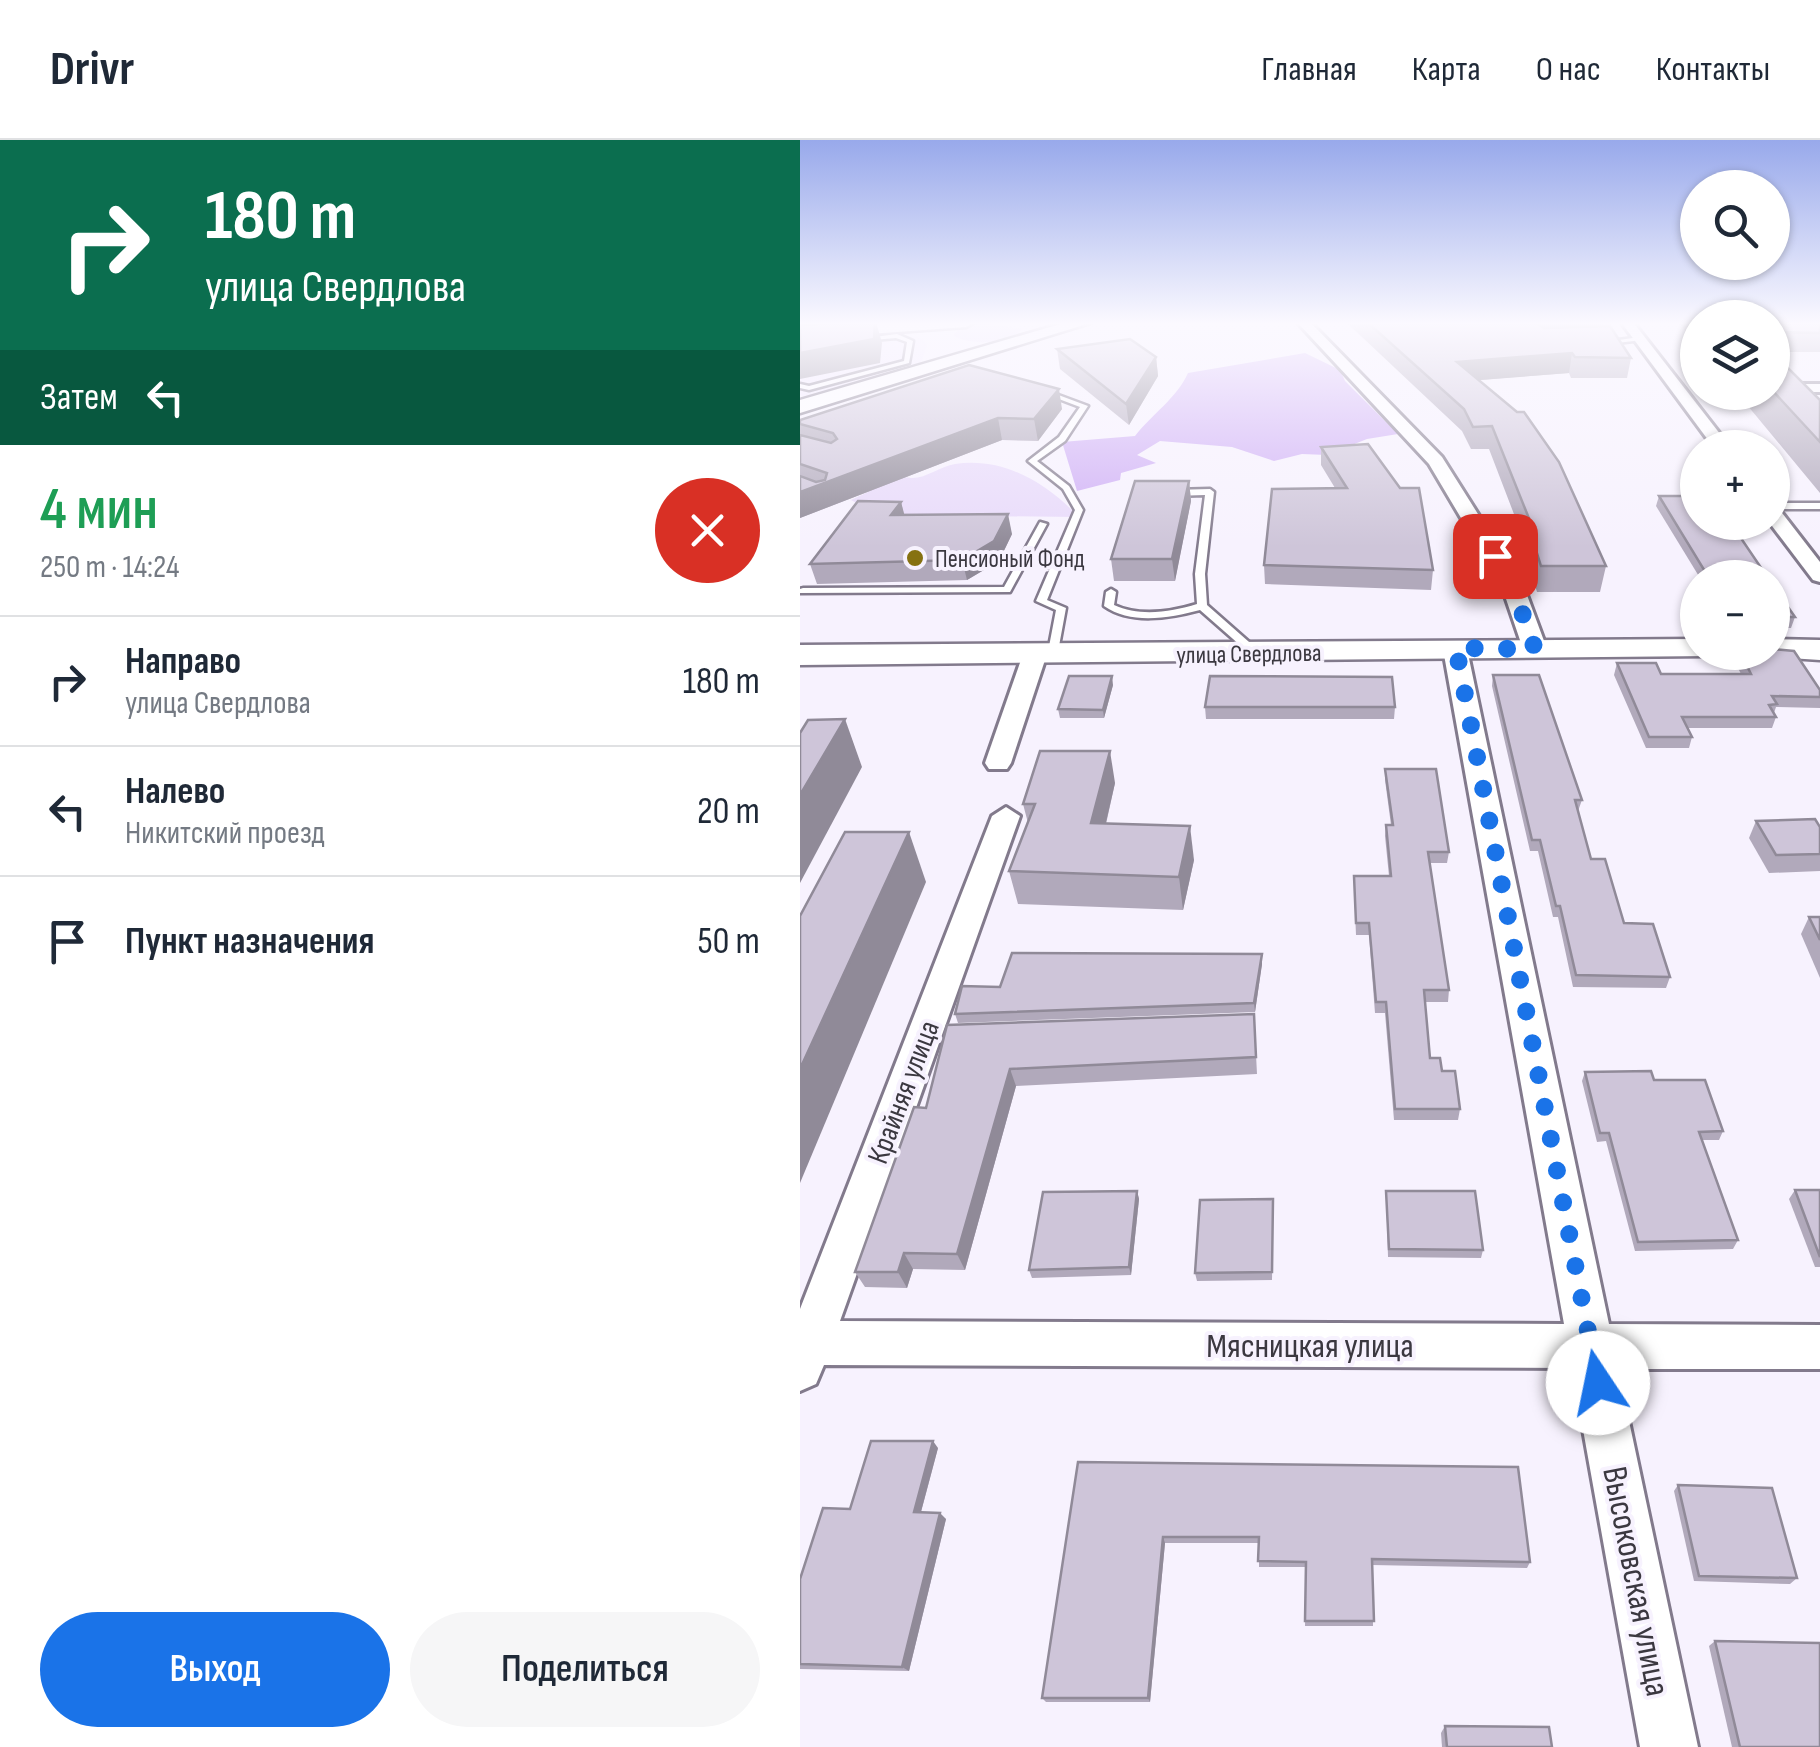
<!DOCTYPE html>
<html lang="ru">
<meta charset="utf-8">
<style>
:root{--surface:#fff;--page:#f6f6f7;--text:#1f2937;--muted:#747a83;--line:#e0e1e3;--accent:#1a73e8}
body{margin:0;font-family:"Sofia Sans Condensed",sans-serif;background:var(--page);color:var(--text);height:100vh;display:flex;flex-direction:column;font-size:38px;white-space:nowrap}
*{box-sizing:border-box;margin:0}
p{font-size:32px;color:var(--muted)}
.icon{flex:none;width:55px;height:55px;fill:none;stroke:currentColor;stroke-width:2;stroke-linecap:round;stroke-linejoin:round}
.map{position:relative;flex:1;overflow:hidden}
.side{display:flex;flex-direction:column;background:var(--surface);width:800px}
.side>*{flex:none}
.hud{background:#0b6e4f;color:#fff;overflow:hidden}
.fabs{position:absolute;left:880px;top:30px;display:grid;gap:20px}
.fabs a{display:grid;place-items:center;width:110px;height:110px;border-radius:50%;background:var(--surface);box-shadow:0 2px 8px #0004;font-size:50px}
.pin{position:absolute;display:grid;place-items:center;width:85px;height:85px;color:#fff;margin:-42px;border-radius:20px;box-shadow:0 5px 15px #0006}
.me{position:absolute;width:110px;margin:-55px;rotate:349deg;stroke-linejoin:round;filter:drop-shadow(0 0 8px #0008)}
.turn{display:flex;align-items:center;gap:35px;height:210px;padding:0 40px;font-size:45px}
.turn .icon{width:130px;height:130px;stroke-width:2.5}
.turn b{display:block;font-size:70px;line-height:85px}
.then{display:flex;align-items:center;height:95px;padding:0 40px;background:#0003;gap:20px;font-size:38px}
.round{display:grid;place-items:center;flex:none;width:105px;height:105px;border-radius:52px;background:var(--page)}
.summary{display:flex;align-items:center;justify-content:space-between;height:170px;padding:0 40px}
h1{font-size:60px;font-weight:600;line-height:75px;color:#1e9e55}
.action{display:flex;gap:20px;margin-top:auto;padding:20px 40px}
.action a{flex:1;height:115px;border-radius:60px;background:var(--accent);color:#fff;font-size:40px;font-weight:600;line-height:115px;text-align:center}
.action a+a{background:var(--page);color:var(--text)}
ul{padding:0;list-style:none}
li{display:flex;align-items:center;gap:30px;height:130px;padding:0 40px;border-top:2px solid var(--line)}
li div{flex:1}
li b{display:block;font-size:38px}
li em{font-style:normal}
header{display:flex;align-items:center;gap:60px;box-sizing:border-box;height:140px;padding:0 50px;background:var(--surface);border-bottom:2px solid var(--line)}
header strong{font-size:48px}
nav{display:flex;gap:55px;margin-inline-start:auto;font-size:35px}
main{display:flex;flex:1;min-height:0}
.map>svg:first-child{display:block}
</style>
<header>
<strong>Drivr</strong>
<nav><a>Главная</a><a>Карта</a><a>О нас</a><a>Контакты</a></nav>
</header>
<main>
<section class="side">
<div class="hud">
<div class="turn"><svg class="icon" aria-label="right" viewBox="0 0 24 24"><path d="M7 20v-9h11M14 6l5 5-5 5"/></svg><div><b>180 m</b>улица Свердлова</div></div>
<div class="then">Затем<svg class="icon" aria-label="left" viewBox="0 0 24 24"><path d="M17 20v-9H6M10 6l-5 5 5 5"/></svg></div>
</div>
<div class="summary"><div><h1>4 мин</h1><p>250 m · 14:24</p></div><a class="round" style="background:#d93025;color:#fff"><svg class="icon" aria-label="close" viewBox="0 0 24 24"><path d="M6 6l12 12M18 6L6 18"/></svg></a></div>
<ul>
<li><svg class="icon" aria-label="right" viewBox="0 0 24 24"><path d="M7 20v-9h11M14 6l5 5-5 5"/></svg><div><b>Направо</b><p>улица Свердлова</p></div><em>180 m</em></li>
<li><svg class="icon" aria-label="left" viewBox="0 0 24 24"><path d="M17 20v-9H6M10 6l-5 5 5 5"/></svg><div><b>Налево</b><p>Никитский проезд</p></div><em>20 m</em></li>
<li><svg class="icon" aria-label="arrive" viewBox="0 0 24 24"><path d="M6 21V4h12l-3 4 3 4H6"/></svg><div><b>Пункт назначения</b></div><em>50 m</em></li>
</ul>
<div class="action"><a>Выход</a><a>Поделиться</a></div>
</section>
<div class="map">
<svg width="1020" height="1607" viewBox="0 0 1020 1607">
<rect width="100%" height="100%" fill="#f7f2fe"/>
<polygon fill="#f2e9fe" points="87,193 121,198 127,205 121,223 12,259 0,255 0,199"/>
<g fill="#e8dafa">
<path d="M184 183 222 189C209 205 170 206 153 195L161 187Z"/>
<path d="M0 281C32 301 72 335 111 338 125 339 141 326 155 324 205 317 246 343 279 377L79 375 51 360 68 352 40 341Z"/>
</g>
<path fill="#cfaff5" d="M505 213 540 230 545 241 598 294 567 299 527 315 502 314 474 321 432 307 360 301 337 315 356 323 321 333 320 340 277 351 262 302 335 296C352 274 377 258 388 233Z"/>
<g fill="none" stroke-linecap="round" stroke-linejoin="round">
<g stroke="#827a8c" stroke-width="5">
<g id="lane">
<polygon points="97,194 113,201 109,223 9,250 0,248 0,244 9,246 104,221 107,202 96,198 62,201 59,199"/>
<polygon points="840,197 842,200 800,205 797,203"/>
<polygon points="245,250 288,266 265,301 237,321 269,346 283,370 247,460 266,468 257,517 252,520 247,517 256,470 236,461 275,370 263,349 228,321 259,297 280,267 243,253"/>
<path d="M410 349 414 352 405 434 407 465 457 509V513H449L400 470C370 478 331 485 304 466L306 452 311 449 316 452 314 465C340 477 371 472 397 464L395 434 405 355 372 356 368 353 372 350Z"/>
<rect x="972" y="363" width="48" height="6"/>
<polygon points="240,382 247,384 210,452 0,453 0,449 3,448 204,447"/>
</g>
</g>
<g stroke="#827a8c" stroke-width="6">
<g id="street">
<polygon points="497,182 510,182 642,317 724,447 747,509 743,514 735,516 723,509 702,447 629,324"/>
<polygon points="821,182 833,182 931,308 914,308"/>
<rect x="972" y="244" width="48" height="8"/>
<polygon points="972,367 979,369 1020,422 1020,442 1013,440 969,382"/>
<polygon points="655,502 667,509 809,1184 1020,1185 1020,1229 818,1229 898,1607 840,1607 772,1228 24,1225 16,1244 0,1251 0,1169 192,676 206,667 220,676 40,1181 764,1184 643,509"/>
<polygon points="234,510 246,517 211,623 207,629 189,629 185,623 222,517"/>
</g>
</g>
<g stroke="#827a8c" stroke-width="5">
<g id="secondary">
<polygon points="98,182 175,182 166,187 0,199 0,189"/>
<polygon points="267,182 293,182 0,273 0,260"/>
<polygon points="898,499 898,512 912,512 909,516 0,525 0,505"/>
<polygon points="972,499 1020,500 1020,520 961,516 958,512 972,512"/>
</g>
</g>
<use href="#lane" fill="#fff" fill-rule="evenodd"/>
<use href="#street" fill="#fff" fill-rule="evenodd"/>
<use href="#secondary" fill="#fff" fill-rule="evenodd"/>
</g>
<g fill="#b1a9bb">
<polygon points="546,182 803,182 802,186 831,218 827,238 771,238 769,233 679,240 806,426 800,452 737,452 726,416 727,408 689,309 671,309 662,291"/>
<polygon points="878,182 898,182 898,206"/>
<rect x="972" y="182" width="48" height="30"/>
<polygon points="257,209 356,217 358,236 329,285 260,229"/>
<polygon points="972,212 1020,260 1020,353 938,254 938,252 972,252"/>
<polygon points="262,269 238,301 202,300 0,378 0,280"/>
<polygon points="521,307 633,430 631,450 465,444 464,425 535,348 521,325"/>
<polygon points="389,341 391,361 375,441 314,441 311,419"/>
<polygon points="859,356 968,438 900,438 856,366"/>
<polygon points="101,362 104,375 212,394 199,421 167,440 17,444 10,424"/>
<polygon points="972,444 995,477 991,488 975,488 972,496"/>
<polygon points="930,512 972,512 1020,550 1020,568 976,567 974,573 976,577 972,588 888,588 892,597 889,608 846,608 814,535 817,523 861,534 941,534"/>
<polygon points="693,535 782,660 778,671 791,719 824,783 870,837 866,848 773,847 758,777 753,777 738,711 730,711 692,546"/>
<polygon points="313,545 304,578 260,578 258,569"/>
<polygon points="405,567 595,567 594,579 406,579"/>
<polygon points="585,629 649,712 647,723 629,723 649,850 648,862 625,862 630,918 642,931 660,969 658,980 594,980 585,873 575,873 569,795 556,795 554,748 554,736 589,736 585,696 586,685 591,685 585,640"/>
<polygon points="315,643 306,684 394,720 383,770 218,764 209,731 228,683 223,664"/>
<polygon points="956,681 1020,687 1020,731 969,733 949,698"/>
<polygon points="1009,777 1020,777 1020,838 1001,794"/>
<polygon points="462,824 455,872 158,883 155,874 200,847"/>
<polygon points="454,874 457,934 216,946 165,1130 113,1129 107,1148 65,1147 55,1132 126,968 147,885"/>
<polygon points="785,932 854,940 923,991 919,1000 902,1000 938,1100 933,1109 835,1111 806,1001 797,1002 782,941"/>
<polygon points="995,1050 1020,1050 1020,1127 1015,1127 989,1059"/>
<polygon points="337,1051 339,1059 331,1135 232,1138 229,1130"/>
<polygon points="586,1051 683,1110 681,1118 588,1117"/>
<polygon points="473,1059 472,1140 397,1141 395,1133"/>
<polygon points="138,1308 121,1372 146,1379 109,1531 0,1529 0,1439 50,1369"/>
<polygon points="278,1322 730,1422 727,1428 572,1425 573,1486 505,1486 506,1427 459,1427 459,1403 365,1403 350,1562 246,1562 242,1558"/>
<polygon points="878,1345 997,1438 990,1444 894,1441 874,1351"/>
<polygon points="915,1501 1020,1607 932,1607 909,1506"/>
<polygon points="645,1586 752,1607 642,1607 641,1593"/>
</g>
<g fill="#908a98">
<polygon points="76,182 82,203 80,223 0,239 0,213"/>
<polygon points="772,213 769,233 655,242 657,222"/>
<polygon points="356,217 358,236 329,285 326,264"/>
<polygon points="259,249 262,269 238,301 234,279"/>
<polygon points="198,278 202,300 0,378 0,352"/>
<polygon points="389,341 391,361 375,441 372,419"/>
<polygon points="101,362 106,381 91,375"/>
<polygon points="208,374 212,394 199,421 167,440 162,420"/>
<polygon points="312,536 313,545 304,578 303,570"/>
<polygon points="45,579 62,627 0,743 0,655"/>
<polygon points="310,611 315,643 298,717 291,683"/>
<polygon points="390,686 394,720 383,770 379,737"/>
<polygon points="109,692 126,742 0,1043 0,929"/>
<polygon points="462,814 462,824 455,872 454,863"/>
<polygon points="210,929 216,946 165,1130 157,1114"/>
<polygon points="337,1051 339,1059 331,1135 329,1127"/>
<polygon points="104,1113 113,1129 107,1148 98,1132"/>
<polygon points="133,1301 138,1308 119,1379 114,1372"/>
<polygon points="140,1373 146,1379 109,1531 102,1527"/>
<polygon points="363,1397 365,1403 350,1562 348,1558"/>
</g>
<g fill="#cec5d9" stroke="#908a98" stroke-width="2.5">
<polygon points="45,182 75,182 74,199 0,213 0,185"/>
<polygon points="567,182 738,182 737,183 744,188 810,186 831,218 775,217 772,213 657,222 717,272 724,272 759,322 806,426 741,426 730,391 734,391 692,286 673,287 664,269"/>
<polygon points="972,182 1020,182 1020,193 972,192"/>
<polygon points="330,199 356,217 326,264 257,209"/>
<polygon points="972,212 1020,260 1020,302 972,250"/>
<polygon points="169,225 259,249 234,279 198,278 0,352 0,336 16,342 25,340 27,333 0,324 0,295 31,303 37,299 33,293 0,284 0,280"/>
<polygon points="568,304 600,348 619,348 633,430 464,425 472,349 547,348 521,307"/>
<polygon points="335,341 389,341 372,419 311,419"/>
<polygon points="859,356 898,356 898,382 930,382 968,438 909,438"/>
<polygon points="58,361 101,362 91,375 208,374 194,401 162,420 10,424"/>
<polygon points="972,444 995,477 972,477"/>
<polygon points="972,509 994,511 1020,550 1020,557 972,556 977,564 969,565 976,577 882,577 892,597 849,597 817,523 856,523 861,534 951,534 940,512 972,512"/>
<polygon points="693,535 739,535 782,660 775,660 791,719 805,719 824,783 853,784 870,837 776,835 760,766 756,766 740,700 732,700"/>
<polygon points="269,536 312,536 303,570 258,569"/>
<polygon points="410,536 592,537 595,567 405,567"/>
<polygon points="45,579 0,655 0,593 8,580"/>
<polygon points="240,611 310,611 291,683 390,686 379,737 209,731 235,664 223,664"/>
<polygon points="585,629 636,629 649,712 628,712 649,850 624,850 630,918 640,918 642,931 655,931 660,969 595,969 586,862 576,862 569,783 556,783 554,736 591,736 586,685 593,685"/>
<polygon points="1015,679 1020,687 1020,714 976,715 956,681"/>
<polygon points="45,692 109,692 0,929 0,776"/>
<polygon points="1009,777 1020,777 1020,800"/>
<polygon points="212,813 462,814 454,863 155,874 162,846 200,847"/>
<polygon points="454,874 456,917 210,929 157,1114 104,1113 98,1132 55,1132 114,967 126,968 147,885"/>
<polygon points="851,931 854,940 905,940 923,991 899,992 938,1100 838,1102 809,993 800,993 785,932"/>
<polygon points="995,1050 1020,1050 1020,1117"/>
<polygon points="337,1051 329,1127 229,1130 243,1052"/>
<polygon points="586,1051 675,1051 683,1110 589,1109"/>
<polygon points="473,1059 472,1132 395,1133 400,1060"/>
<polygon points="71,1301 133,1301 114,1372 140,1373 102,1527 0,1524 0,1439 23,1368 50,1369"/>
<polygon points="278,1322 718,1327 730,1422 572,1419 574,1481 505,1481 506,1422 458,1421 459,1397 363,1397 348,1558 242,1558"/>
<polygon points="878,1345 972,1348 997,1438 899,1436"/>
<polygon points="915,1501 1020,1503 1020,1607 940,1607"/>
<polygon points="645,1586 749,1587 752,1607 647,1607"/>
</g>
<linearGradient id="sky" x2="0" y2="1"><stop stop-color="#98a9eb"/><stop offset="0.45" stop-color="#fbf9ff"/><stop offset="1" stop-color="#fbf9ff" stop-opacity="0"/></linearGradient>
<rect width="1020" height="407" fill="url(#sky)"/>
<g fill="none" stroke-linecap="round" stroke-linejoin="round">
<polyline stroke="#1a73e8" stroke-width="18" stroke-dasharray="0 32.4" points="695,416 713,447 735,509 656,508 798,1243"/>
</g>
<circle fill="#867111" stroke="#f7f2fe" stroke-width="4" cx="115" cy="418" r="10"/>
<g text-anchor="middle" stroke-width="8" stroke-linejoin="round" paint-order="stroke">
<g font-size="25" fill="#3b3840" stroke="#f7f2fe" text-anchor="start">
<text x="135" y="427">Пенсионый Фонд</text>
</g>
<g font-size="25" fill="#3b3840" stroke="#f7f2fe">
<text transform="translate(449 513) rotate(-1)" y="9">улица Свердлова</text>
</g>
<g font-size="30" fill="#3b3840" stroke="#f7f2fe">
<text transform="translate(103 952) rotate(-69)" y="10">Крайняя улица</text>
</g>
<g font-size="35" fill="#3b3840" stroke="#f7f2fe">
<text x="510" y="1217">Мясницкая улица</text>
<text transform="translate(837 1441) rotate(79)" y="12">Высоковская улица</text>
</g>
</g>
</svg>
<div class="fabs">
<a><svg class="icon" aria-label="search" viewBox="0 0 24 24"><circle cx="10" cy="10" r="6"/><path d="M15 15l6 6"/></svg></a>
<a><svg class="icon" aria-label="layers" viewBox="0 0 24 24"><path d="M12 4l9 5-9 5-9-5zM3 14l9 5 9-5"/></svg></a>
<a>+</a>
<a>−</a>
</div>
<div class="pin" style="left:695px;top:416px;background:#d93025"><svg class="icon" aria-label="arrive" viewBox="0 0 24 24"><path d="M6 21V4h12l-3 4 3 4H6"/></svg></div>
<svg class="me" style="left:798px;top:1243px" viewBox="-20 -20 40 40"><circle r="19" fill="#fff"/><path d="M0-13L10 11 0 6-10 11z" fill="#1a73e8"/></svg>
</div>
</main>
